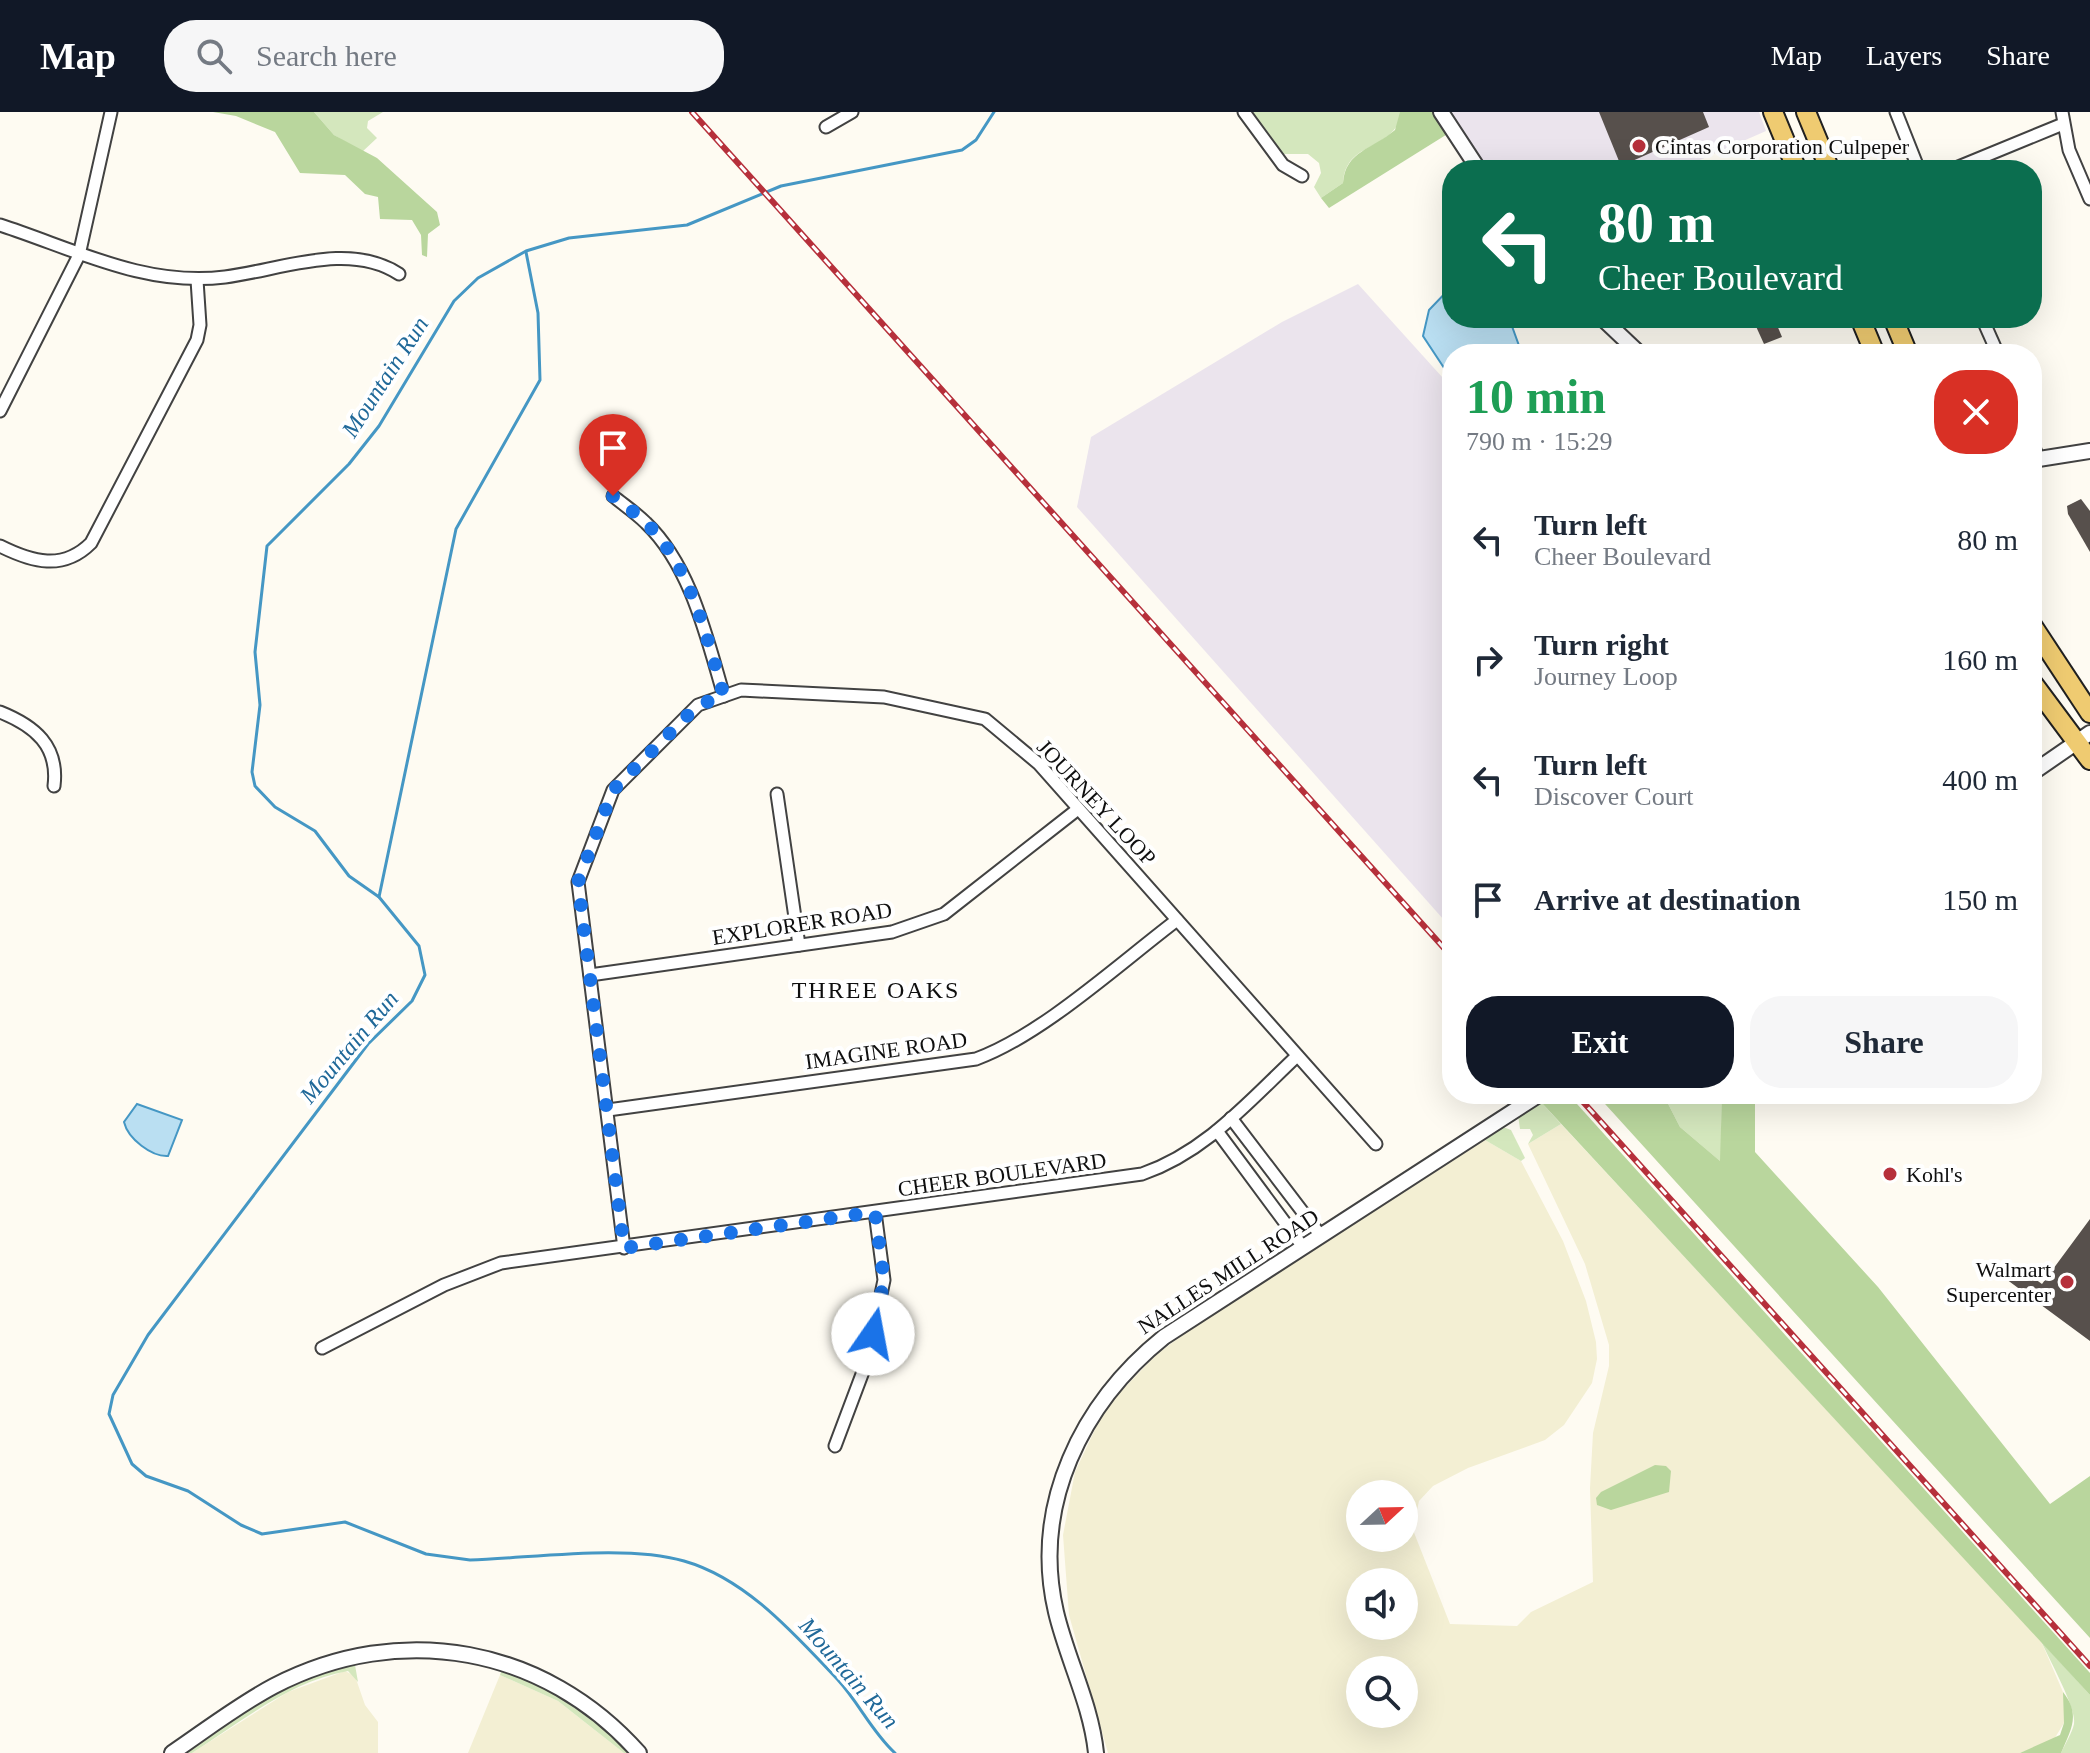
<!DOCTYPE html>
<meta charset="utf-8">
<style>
:root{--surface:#fff;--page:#f6f6f7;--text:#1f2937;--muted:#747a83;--accent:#111827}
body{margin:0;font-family:"Times New Roman",serif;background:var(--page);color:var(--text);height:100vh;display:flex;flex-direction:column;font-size:30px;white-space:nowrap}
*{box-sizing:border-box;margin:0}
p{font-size:26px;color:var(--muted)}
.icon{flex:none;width:44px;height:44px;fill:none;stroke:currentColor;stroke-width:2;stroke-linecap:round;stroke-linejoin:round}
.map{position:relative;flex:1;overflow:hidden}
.panel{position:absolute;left:1442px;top:232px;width:600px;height:760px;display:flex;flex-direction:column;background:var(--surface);border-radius:32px;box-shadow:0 8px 32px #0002}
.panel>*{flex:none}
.banner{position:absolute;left:1442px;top:48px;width:600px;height:168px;border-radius:32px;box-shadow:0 8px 32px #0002;background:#0b6e4f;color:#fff;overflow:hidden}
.needle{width:52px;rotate:68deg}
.fabs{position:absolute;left:1346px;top:1368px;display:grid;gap:16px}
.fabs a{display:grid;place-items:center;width:72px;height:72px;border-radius:50%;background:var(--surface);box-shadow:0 8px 32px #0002;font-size:40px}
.pin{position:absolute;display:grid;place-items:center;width:68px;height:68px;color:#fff;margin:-82px -34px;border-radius:50% 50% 50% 0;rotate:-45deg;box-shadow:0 0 8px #0007}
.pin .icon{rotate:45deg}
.me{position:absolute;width:88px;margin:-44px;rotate:12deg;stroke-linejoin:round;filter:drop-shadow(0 0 6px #0008)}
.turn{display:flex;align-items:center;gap:28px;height:168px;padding:0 24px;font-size:36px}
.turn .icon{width:104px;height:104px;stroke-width:2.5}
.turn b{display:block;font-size:56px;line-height:68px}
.round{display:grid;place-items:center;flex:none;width:84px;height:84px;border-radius:32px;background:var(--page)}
.headline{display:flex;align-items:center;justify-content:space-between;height:136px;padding:0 24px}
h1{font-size:48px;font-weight:800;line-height:60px;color:#1e9e55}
.action{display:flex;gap:16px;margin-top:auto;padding:16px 24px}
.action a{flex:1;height:92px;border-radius:32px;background:var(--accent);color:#fff;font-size:32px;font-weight:800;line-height:92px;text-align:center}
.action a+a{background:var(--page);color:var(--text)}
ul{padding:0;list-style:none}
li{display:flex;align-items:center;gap:24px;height:120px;padding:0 24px}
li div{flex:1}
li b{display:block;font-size:30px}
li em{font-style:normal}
header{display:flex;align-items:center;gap:48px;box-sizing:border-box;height:112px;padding:0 40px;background:var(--accent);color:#fff}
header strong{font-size:38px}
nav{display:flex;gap:44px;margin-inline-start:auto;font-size:28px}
.search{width:560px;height:72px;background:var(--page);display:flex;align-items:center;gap:20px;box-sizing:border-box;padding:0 28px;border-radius:32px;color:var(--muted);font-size:30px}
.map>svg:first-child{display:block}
</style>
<header>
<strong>Map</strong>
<div class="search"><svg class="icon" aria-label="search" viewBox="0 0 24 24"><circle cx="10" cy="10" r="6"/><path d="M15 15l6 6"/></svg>Search here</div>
<nav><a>Map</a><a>Layers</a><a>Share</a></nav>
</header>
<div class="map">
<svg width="2090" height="1641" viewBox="0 0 2090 1641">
<rect width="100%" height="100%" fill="#fefbf2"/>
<g fill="#ebe4ed">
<polygon points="1438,0 1759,0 1766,19 1677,58 1481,58"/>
<polygon points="1358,172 1452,276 1452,817 1077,395 1091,325 1282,210"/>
</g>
<g fill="#f3efd3" fill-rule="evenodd">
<path d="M1561 1012 2041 1529 2063 1580 2065 1595 2064 1611 2053 1629 2020 1641H1108L1069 1503 1063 1423 1075 1360 1105 1296 1156 1243 1189 1218 1485 1028 1521 1049 1563 1129 1586 1189 1596 1230 1597 1247 1592 1271 1564 1313 1545 1328 1468 1356 1433 1374 1419 1389 1413 1418 1450 1512 1517 1514 1531 1500 1593 1470 1590 1376 1593 1321 1609 1254V1233L1585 1152 1528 1032ZM1360 1382H1404V1426H1360ZM1360 1470H1404V1514H1360ZM1360 1558H1404V1602H1360Z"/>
<polygon points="345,1559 355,1564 365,1593 378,1610 378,1641 192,1641 288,1580"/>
<polygon points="500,1563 558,1589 624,1641 468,1641"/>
</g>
<g fill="#d4e7bd">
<polygon points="314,0 383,0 368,9 367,16 377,26 362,40 334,23"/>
<path d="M1251 0H1400V8C1386 40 1346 30 1343 71L1321 86 1314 75 1321 61 1319 51 1308 42H1282Z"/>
<polygon points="1663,982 1722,982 1721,1050 1680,1015"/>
<polygon points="1541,990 1561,1012 1528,1032 1533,1023 1530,1017 1520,1017 1518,1003"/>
<polygon points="1503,1015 1511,1018 1525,1046 1521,1049 1485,1028"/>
<path d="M2041 1529 2090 1583V1641H2061C2065 1632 2072 1621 2074 1612 2077 1597 2049 1547 2041 1529Z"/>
<path d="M355 1553 358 1570 348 1559C290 1569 241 1610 192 1641H183C243 1599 282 1570 355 1553Z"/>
<polygon points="503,1554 563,1579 634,1641 624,1641 558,1589 500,1563"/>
</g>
<g fill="#b9d69d">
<polygon points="213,0 314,0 334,23 377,46 437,100 440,113 428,122 427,145 422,143 421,123 412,108 380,107 378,85 365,82 345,63 300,61 275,20 236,4"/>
<path d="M1400 0H1435L1449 21 1329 96 1321 86 1343 71C1345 39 1373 37 1395 18Z"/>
<polygon points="1554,982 1568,982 2090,1561 2090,1583 1541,990"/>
<polygon points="1596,982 1663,982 1680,1015 1720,1049 1722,982 1755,982 1755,1040 1878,1175 2050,1392 2090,1364 2090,1526"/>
<polygon points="1655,1353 1666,1354 1671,1359 1669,1380 1611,1398 1597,1393 1596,1386 1601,1380"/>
<path d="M2063 1580C2081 1603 2071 1617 2061 1641H2020L2060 1623 2064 1611Z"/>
</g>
<g fill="#badff2" stroke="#4597c4" stroke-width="2">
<polygon points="1452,174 1452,206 1509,206 1522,242 1452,242 1452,268 1423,224 1429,198"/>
<path d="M137 992 182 1008 168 1044C152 1045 128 1027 124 1010Z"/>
</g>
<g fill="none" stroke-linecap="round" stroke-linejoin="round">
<g stroke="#4597c4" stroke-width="3">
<polyline points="379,785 456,417 540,268 538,201 526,140"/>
<path d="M895 1641C872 1620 859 1591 838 1568 795 1523 747 1467 684 1449 626 1432 533 1446 470 1448L426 1442 345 1410 262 1422 241 1413 188 1379 146 1364 132 1352 109 1302 113 1283 148 1223 368 932 412 889 425 863 419 834 379 785 349 764 315 719 275 695 255 674 252 660 260 593 255 540 267 434 349 352 379 314 454 189 478 166 526 139 569 126 687 113 781 74 962 38 976 28 994 0"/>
</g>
</g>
<g fill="#57504c">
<polygon points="1599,0 1703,0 1709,15 1621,54"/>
<polygon points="1763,206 1774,206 1782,225 1764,232 1754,210"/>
<polygon points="2081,387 2090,399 2090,440 2068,402 2067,394"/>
<polygon points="2090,1107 2090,1229 2006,1167 2016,1153 2042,1172"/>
</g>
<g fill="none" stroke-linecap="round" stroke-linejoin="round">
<g stroke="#424242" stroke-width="15">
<g id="minor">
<polyline points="1244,0 1283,53 1302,64"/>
<polyline points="1896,0 1919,58"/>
<polyline points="2062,0 2069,38 2090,87"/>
<polyline points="826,15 852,0"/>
<polyline points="1951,58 2063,12"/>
<path d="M0 113C74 137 145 175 225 165 280 158 349 129 399 162"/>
<polyline points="1982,206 1998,242"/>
<polyline points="0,299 79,143 111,0"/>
<polyline points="2032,330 2038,346"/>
<path d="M613 384C624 393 636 401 646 411 691 454 707 527 724 584"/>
<path d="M0 434C32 450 63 459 91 431L197 228 200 213 197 168"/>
<path d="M0 600C35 614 59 634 54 674"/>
<polyline points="777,682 799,833"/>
<polyline points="590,863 892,820 944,802 1078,697"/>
<path d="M608 998 976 947C1042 923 1120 851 1177 808"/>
<polyline points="1231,1006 1321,1124"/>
<polyline points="1217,1019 1303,1135"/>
<polyline points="624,1136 578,770 613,678 698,593 741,578 884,585 985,607 1039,652 1376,1032"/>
<path d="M322 1236 444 1173 501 1151 1142 1062C1206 1040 1249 989 1297 944"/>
<polyline points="835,1334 867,1249 884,1168 875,1100"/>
</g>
</g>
<g stroke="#424242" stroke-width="18">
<g id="tertiary">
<polyline points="1441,0 1479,58"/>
<polyline points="1602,206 1640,242"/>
<polyline points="2032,348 2090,339"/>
<polyline points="2032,661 2090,621"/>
<path d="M172 1641C206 1618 238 1593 274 1574 401 1508 545 1535 639 1641"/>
<path d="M1096 1641C1091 1592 1067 1547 1056 1500 1031 1393 1082 1291 1164 1225L1540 982"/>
</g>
</g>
<g stroke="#202020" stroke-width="22">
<g id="primary">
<polyline points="1773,0 1797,58"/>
<polyline points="1806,0 1830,58"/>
<polyline points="1860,206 1875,242"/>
<polyline points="1893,206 1908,242"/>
<polyline points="2032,513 2090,601"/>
<polyline points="2032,570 2090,648"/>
</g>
</g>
<use href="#minor" stroke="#fff" stroke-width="11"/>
<use href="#tertiary" stroke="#fff" stroke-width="14"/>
<use href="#primary" stroke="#efcb71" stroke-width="18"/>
<g stroke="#b6303b" stroke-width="6">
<g id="rail">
<polyline points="692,0 1452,845"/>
<polyline points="1576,982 2090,1554"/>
</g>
</g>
<use href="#rail" stroke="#fff" stroke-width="3" stroke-dasharray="9" stroke-linecap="butt"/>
</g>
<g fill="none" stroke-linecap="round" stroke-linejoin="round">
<path stroke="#1a73e8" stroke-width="14" stroke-dasharray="0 25.2" d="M613 384C624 393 636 401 646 411 691 454 707 527 724 584L698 593 613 678 578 770 624 1136 875 1100 884 1168 873 1222"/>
</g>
<g fill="#b6303b" stroke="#fff" stroke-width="3">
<circle cx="1639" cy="34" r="8"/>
<circle cx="1890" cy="1062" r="8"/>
<circle cx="2067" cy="1170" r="8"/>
</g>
<g text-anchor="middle" stroke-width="8" stroke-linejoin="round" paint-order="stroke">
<g font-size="22" fill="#0f0f0f" stroke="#fff" text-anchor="start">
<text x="1655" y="42">Cintas Corporation Culpeper</text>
<text x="1906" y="1070">Kohl's</text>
<text x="2051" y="1165" text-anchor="end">Walmart<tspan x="2051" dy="25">Supercenter</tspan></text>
</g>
<g font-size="22" fill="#0f0f0f" stroke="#fff">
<text transform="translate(1097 690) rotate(47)" y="8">JOURNEY LOOP</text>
<text transform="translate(802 811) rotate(-9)" y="8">EXPLORER ROAD</text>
<text transform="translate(886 938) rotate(-8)" y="8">IMAGINE ROAD</text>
<text transform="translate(1002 1062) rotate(-8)" y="8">CHEER BOULEVARD</text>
<text transform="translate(1228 1159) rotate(-33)" y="8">NALLES MILL ROAD</text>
</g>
<g font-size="24" font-style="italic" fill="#206999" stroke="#fff">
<text transform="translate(385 265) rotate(-57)" y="8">Mountain Run</text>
<text transform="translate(349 935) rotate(-50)" y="8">Mountain Run</text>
<text transform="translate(849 1561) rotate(49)" y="8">Mountain Run</text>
</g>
<g font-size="24" letter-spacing="2" fill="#0f0f0f" stroke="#fff">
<text x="876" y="886">THREE OAKS</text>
</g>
</g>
</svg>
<div class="fabs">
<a><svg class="needle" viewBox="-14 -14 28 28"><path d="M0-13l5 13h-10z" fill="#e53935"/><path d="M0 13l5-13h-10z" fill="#747a83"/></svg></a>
<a><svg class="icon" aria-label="sound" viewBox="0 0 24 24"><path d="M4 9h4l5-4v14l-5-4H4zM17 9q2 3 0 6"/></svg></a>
<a><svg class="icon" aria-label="search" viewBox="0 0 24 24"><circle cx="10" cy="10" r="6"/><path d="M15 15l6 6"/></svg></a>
</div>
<div class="pin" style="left:613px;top:384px;background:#d93025"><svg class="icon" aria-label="arrive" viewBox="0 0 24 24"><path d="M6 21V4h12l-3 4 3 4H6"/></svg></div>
<svg class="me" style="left:873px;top:1222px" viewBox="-20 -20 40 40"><circle r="19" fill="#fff"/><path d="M0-13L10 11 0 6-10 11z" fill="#1a73e8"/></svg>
<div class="banner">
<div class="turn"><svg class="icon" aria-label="left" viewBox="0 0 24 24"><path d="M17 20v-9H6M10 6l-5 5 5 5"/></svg><div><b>80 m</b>Cheer Boulevard</div></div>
</div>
<section class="panel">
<div class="headline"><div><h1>10 min</h1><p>790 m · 15:29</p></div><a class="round" style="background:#d93025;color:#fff"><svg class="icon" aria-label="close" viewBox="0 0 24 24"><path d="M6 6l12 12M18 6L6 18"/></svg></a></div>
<ul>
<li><svg class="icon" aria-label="left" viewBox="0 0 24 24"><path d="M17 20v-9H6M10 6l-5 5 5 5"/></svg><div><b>Turn left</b><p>Cheer Boulevard</p></div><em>80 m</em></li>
<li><svg class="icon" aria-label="right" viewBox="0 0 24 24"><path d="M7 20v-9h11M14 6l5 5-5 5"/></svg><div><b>Turn right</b><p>Journey Loop</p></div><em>160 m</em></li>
<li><svg class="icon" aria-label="left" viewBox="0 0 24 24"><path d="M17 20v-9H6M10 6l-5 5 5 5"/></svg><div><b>Turn left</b><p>Discover Court</p></div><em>400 m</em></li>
<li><svg class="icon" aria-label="arrive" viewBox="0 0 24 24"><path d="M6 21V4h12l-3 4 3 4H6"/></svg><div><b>Arrive at destination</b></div><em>150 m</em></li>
</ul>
<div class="action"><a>Exit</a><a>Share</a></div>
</section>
</div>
